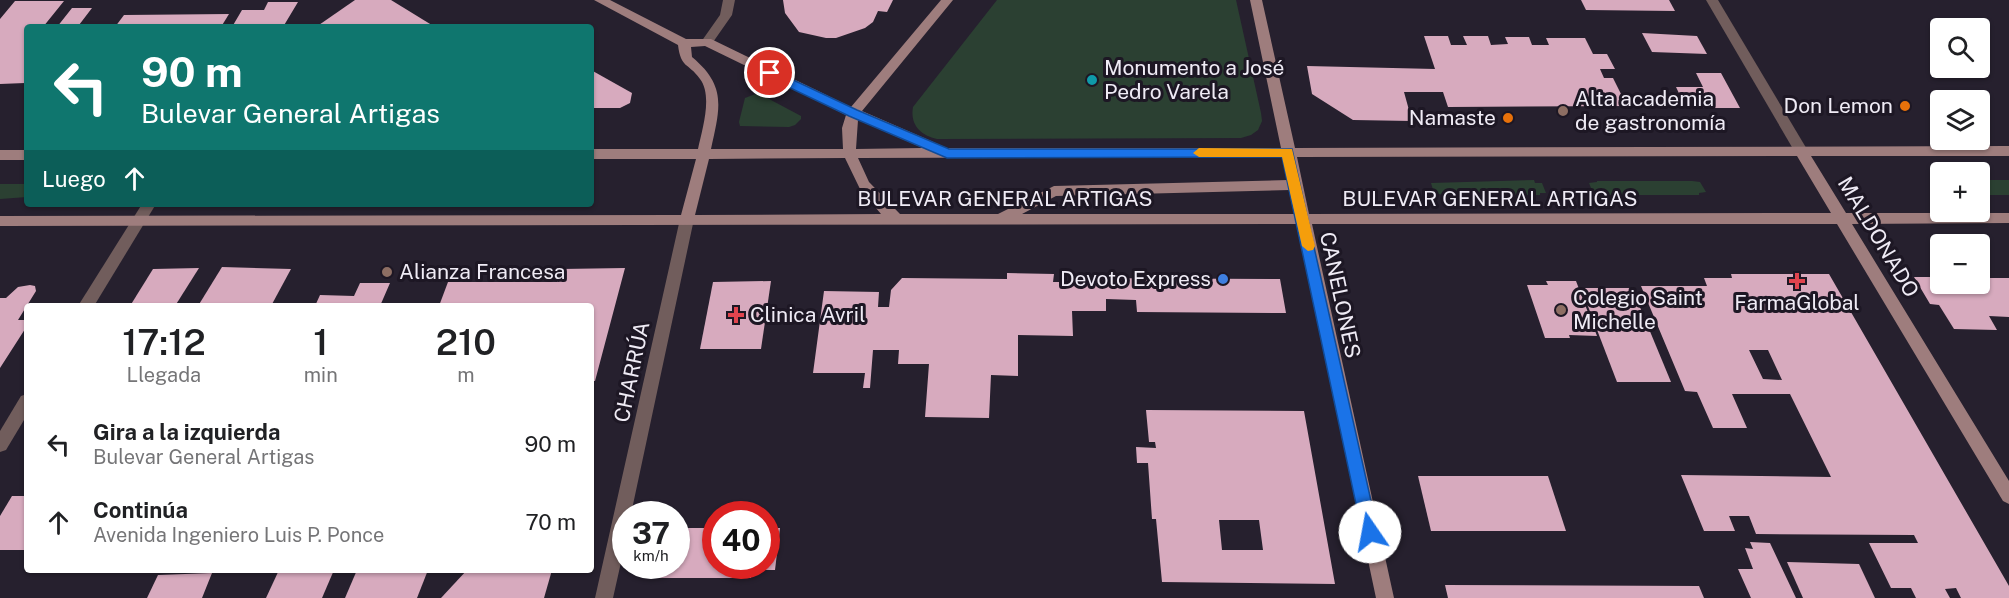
<!DOCTYPE html>
<html lang="es">
<meta charset="utf-8">
<style>
:root{--surface:#fff;--page:#f6f6f6;--text:#202124;--muted:#757577}
body{margin:0;font-family:"Public Sans",sans-serif;background:var(--page);color:var(--text);height:100vh;display:flex;flex-direction:column;font-size:22px;white-space:nowrap}
*{box-sizing:border-box;margin:0}
p{font-size:20px;color:var(--muted)}
.icon{flex:none;width:33px;height:33px;fill:none;stroke:currentColor;stroke-width:2;stroke-linecap:round;stroke-linejoin:round}
.map{position:relative;flex:1;overflow:hidden}
.panel{position:absolute;left:24px;top:303px;width:570px;height:270px;display:flex;flex-direction:column;background:var(--surface);border-radius:6px;box-shadow:0 2px 4px #0004}
.panel>*{flex:none}
.guide{position:absolute;left:24px;top:24px;width:570px;height:183px;border-radius:6px;box-shadow:0 2px 4px #0004;background:#0f766e;color:#fff;overflow:hidden}
.controls{position:absolute;left:1930px;top:18px;display:grid;gap:12px}
.controls a{display:grid;place-items:center;width:60px;height:60px;border-radius:6px;background:var(--surface);box-shadow:0 2px 4px #0004;font-size:30px}
.speed{position:absolute;left:612px;top:501px;display:flex;gap:12px;font-size:30px;font-weight:700;text-align:center}
.speed>*{display:grid;place-content:center;width:78px;height:78px;border-radius:50%;background:var(--surface);box-shadow:0 2px 4px #0004;line-height:1}
.speed small{font-size:15px;font-weight:400}
.speed .limit{border:9px solid #d22;background:#fff;color:#111}
.pin{position:absolute;display:grid;place-items:center;width:51px;height:51px;color:#fff;margin:-26px;border:3px solid #fff;border-radius:50%;box-shadow:0 2px 6px #0007}
.me{position:absolute;width:66px;margin:-33px;rotate:348deg;stroke-linejoin:round;filter:drop-shadow(0 0 4px #0008)}
.turn{display:flex;align-items:center;gap:21px;height:126px;padding:0 18px;font-size:27px}
.turn .icon{width:78px;height:78px;stroke-width:2.5}
.turn b{display:block;font-size:42px;line-height:51px}
.then{display:flex;align-items:center;height:57px;padding:0 18px;background:#0003;gap:12px;font-size:22px}
.eta{display:flex;justify-content:space-evenly;align-items:center;height:102px;text-align:center}
.eta b{font-size:36px;font-weight:600;line-height:42px}
ul{padding:0;list-style:none}
li{display:flex;align-items:center;gap:18px;height:78px;padding:0 18px}
li div{flex:1}
li b{display:block;font-size:22px}
li em{font-style:normal}
.map>svg:first-child{display:block}
</style>
<div class="map">
<svg width="2009" height="598" viewBox="0 0 2009 598">
<rect width="100%" height="100%" fill="#26202e"/>
<g fill="#2b4032">
<path d="M997 0H1236L1261 113 1262 121 1258 130 1251 135 1241 138 937 139C920 135 910 125 913 107Z"/>
<polygon points="758,93 801,116 801,119 795,125 789,127 740,126 739,122 745,98"/>
<polygon points="1534,180 1535,183 1542,183 1546,193 1540,193 1540,195 1444,195 1434,193 1431,183"/>
<rect x="1980" y="180" width="29" height="15"/>
<polygon points="1597,181 1692,181 1700,182 1706,192 1699,193 1699,195 1603,195 1602,193 1593,193 1589,183 1597,182"/>
<polygon points="0,184 27,184 27,197 0,199"/>
</g>
<g fill="#d7aabe" fill-rule="evenodd">
<polygon points="355,0 391,0 435,27 316,27"/>
<polygon points="783,0 893,0 887,12 878,11 873,22 865,28 836,38 826,38 799,32 785,13"/>
<polygon points="1581,0 1669,0 1675,11 1586,10"/>
<polygon points="15,1 64,1 43,27 27,27 27,81 25,83 0,84 0,19"/>
<polygon points="268,2 298,2 283,27 232,27 242,10 264,10"/>
<polygon points="72,8 92,8 79,25 97,25 95,27 57,27"/>
<polygon points="229,14 221,27 115,27 124,15"/>
<polygon points="1642,33 1697,36 1707,54 1652,52"/>
<polygon points="1424,36 1448,36 1451,45 1467,45 1463,36 1488,36 1491,45 1508,44 1505,37 1529,37 1532,45 1549,45 1546,38 1585,38 1593,54 1607,54 1615,69 1600,69 1604,78 1613,78 1627,106 1448,107 1443,92 1404,92 1412,121 1353,120 1312,94 1307,66 1435,69"/>
<polygon points="591,70 632,93 630,103 620,108 591,108"/>
<polygon points="1696,73 1721,73 1740,108 1686,108 1676,87 1703,87"/>
<polygon points="222,267 291,269 271,306 198,306"/>
<polygon points="199,268 175,306 130,306 153,269"/>
<polygon points="625,268 595,381 591,381 591,306 439,306 448,282 557,282 561,269"/>
<polygon points="1007,273 1054,274 1053,282 1070,282 1070,278 1280,279 1286,313 1137,312 1136,300 1106,299 1106,311 1072,311 1073,336 1018,335 1018,376 991,375 989,418 925,417 929,364 898,364 899,350 873,350 870,388 863,388 865,373 813,373 824,291 879,292 878,307 889,307 891,290 902,278 1007,279"/>
<path d="M1731 274H1829L2009 586V598H1961L1956 588 1945 589 1950 598H1916L1911 588H1891L1869 543H1918L1914 535 1756 534 1749 516H1729L1735 531H1704L1681 475 1831 477 1790 394H1732L1747 428H1713L1697 392 1685 391 1641 286H1707L1704 278H1732ZM1749 350H1768L1782 380 1763 379Z"/>
<polygon points="1914,277 1941,277 1941,284 1980,284 1980,278 2009,278 2009,317 1989,316 1997,330 1954,329 1939,305 1930,304"/>
<polygon points="771,281 761,349 700,349 713,282"/>
<polygon points="1546,281 1576,281 1597,336 1569,335 1570,338 1545,338 1527,285 1548,285"/>
<polygon points="360,283 390,283 380,306 315,306 320,295 354,296"/>
<polygon points="30,285 35,286 36,291 18,320 27,320 27,326 0,368 0,298 6,298 18,287"/>
<polygon points="1581,288 1632,288 1671,382 1617,382"/>
<path d="M1146 410 1304 411 1335 584 1162 582 1156 519H1152L1148 463H1137L1136 447 1156 448 1155 442H1149ZM1219 520H1259L1263 550H1222Z"/>
<polygon points="1418,476 1548,476 1566,531 1431,531"/>
<polygon points="12,496 27,496 27,550 0,550 0,516"/>
<polygon points="676,528 716,528 716,566 766,566 766,528 780,528 775,570 752,570 751,578 658,578 661,566 676,566"/>
<polygon points="1750,542 1770,543 1796,598 1751,598 1738,569 1753,569 1745,548 1753,549"/>
<polygon points="1787,562 1859,564 1875,598 1803,598"/>
<polygon points="279,570 334,570 322,598 266,598"/>
<polygon points="357,570 428,570 417,598 345,598"/>
<polygon points="467,570 552,570 544,598 441,598"/>
<polygon points="212,573 202,598 147,598 158,575"/>
<polygon points="1445,585 1699,586 1704,598 1448,598"/>
</g>
<g fill="none" stroke-linecap="round" stroke-linejoin="round">
<g fill="#715d5c" fill-rule="evenodd">
<polygon points="723,0 735,0 732,15 711,45 703,45 701,42 720,15"/>
<polygon points="1706,0 1718,0 1808,151 1806,154 1796,154"/>
<polygon points="142,204 156,204 94,306 78,306"/>
<polygon points="687,214 694,219 631,514 626,514 626,540 613,598 595,598 680,219"/>
<polygon points="27,394 27,415 6,450 0,452 0,431 21,396"/>
</g>
<g fill="#9e7d7d" fill-rule="evenodd">
<path d="M594 0H610L686 39H711L851 107 941 0H953L862 111 947 148H1281L1250 0H1262L1295 148 2009 146V156H1811L1846 213H2009V223L1852 224 2009 481V504L2003 501 1837 224H1312L1394 598H1376L1297 224 0 226V216L681 215 696 159H591V149H698C702 130 713 96 700 79 688 62 681 69 678 45ZM705 46 846 115 842 128 843 149H711C720 108 727 86 692 57L691 47ZM858 120 923 148 856 149ZM1797 156 1831 213 1309 214 1297 157ZM1283 157 1288 180 1054 186 998 214H900L869 182 858 158ZM845 158 860 189 881 214 695 215 709 159ZM1290 190 1295 214H1022L1056 196Z"/>
<rect x="0" y="150" width="27" height="10"/>
</g>
</g>
<polygon fill="#1a73e8" stroke="#114b97" stroke-width="1.5" points="770,69 857,110 949,149 1292,149 1378,532 1376,537 1370,539 1365,537 1362,532 1282,157 947,158 849,116 765,76 765,70"/>
<polygon fill="#f59e0b" points="1199,148 1292,149 1315,246 1313,250 1308,251 1302,246 1282,157 1199,157 1193,153"/>
<circle fill="#0f9aa8" stroke="#1d1724" stroke-width="2" cx="1092" cy="80" r="6"/>
<g fill="#e8710a" stroke="#1d1724" stroke-width="2">
<circle cx="1905" cy="106" r="6"/>
<circle cx="1508" cy="118" r="6"/>
</g>
<g fill="#8d6e63" stroke="#1d1724" stroke-width="2">
<circle cx="1563" cy="111" r="6"/>
<circle cx="387" cy="272" r="6"/>
<circle cx="1561" cy="310" r="6"/>
</g>
<circle fill="#3f7fe0" stroke="#1d1724" stroke-width="2" cx="1223" cy="279" r="6"/>
<g fill="#e0444e" stroke="#1d1724" stroke-width="2">
<path d="M1794 272h6v6h6v6h-6v6h-6v-6h-6v-6h6z"/>
<path d="M733 306h6v6h6v6h-6v6h-6v-6h-6v-6h6z"/>
</g>
<g text-anchor="middle" stroke-width="6" stroke-linejoin="round" paint-order="stroke">
<g font-size="21" fill="#efebf5" stroke="#1d1724" text-anchor="start">
<text x="1104" y="75">Monumento a José<tspan x="1104" dy="24">Pedro Varela</tspan></text>
<text x="1575" y="106">Alta academia<tspan x="1575" dy="24">de gastronomía</tspan></text>
<text x="1893" y="113" text-anchor="end">Don Lemon</text>
<text x="1496" y="125" text-anchor="end">Namaste</text>
<text x="399" y="279">Alianza Francesa</text>
<text x="1211" y="286" text-anchor="end">Devoto Express</text>
<text x="1573" y="305">Colegio Saint<tspan x="1573" dy="24">Michelle</tspan></text>
<text x="1797" y="310" text-anchor="middle">FarmaGlobal</text>
<text x="750" y="322">Clinica Avril</text>
</g>
<g font-size="21" fill="#efebf5" stroke="#1d1724">
<text x="1005" y="206">BULEVAR GENERAL ARTIGAS</text>
<text x="1490" y="206">BULEVAR GENERAL ARTIGAS</text>
<text transform="translate(1878 237) rotate(59)" y="7">MALDONADO</text>
<text transform="translate(1340 295) rotate(78)" y="7">CANELONES</text>
<text transform="translate(632 372) rotate(-78)" y="7">CHARRÚA</text>
</g>
</g>
</svg>
<div class="controls">
<a><svg class="icon" aria-label="search" viewBox="0 0 24 24"><circle cx="10" cy="10" r="6"/><path d="M15 15l6 6"/></svg></a>
<a><svg class="icon" aria-label="layers" viewBox="0 0 24 24"><path d="M12 4l9 5-9 5-9-5zM3 14l9 5 9-5"/></svg></a>
<a>+</a>
<a>−</a>
</div>
<div class="speed"><div>37<small>km/h</small></div><div class="limit">40</div></div>
<div class="pin" style="left:770px;top:73px;background:#d93025"><svg class="icon" aria-label="arrive" viewBox="0 0 24 24"><path d="M6 21V4h12l-3 4 3 4H6"/></svg></div>
<svg class="me" style="left:1370px;top:532px" viewBox="-20 -20 40 40"><circle r="19" fill="#fff"/><path d="M0-13L10 11 0 6-10 11z" fill="#1a73e8"/></svg>
<div class="guide">
<div class="turn"><svg class="icon" aria-label="left" viewBox="0 0 24 24"><path d="M17 20v-9H6M10 6l-5 5 5 5"/></svg><div><b>90 m</b>Bulevar General Artigas</div></div>
<div class="then">Luego<svg class="icon" aria-label="ahead" viewBox="0 0 24 24"><path d="M12 20V5M6 11l6-6 6 6"/></svg></div>
</div>
<section class="panel">
<div class="eta">
<div><b>17:12</b><p>Llegada</p></div>
<div><b>1</b><p>min</p></div>
<div><b>210</b><p>m</p></div>
</div>
<ul>
<li><svg class="icon" aria-label="left" viewBox="0 0 24 24"><path d="M17 20v-9H6M10 6l-5 5 5 5"/></svg><div><b>Gira a la izquierda</b><p>Bulevar General Artigas</p></div><em>90 m</em></li>
<li><svg class="icon" aria-label="ahead" viewBox="0 0 24 24"><path d="M12 20V5M6 11l6-6 6 6"/></svg><div><b>Continúa</b><p>Avenida Ingeniero Luis P. Ponce</p></div><em>70 m</em></li>
</ul>
</section>
</div>
